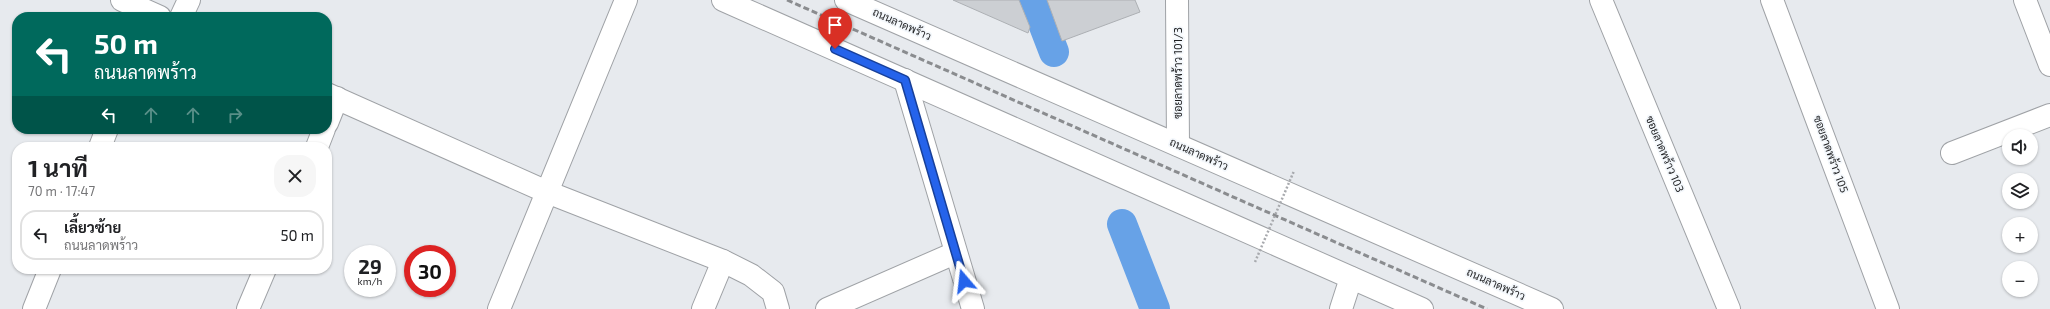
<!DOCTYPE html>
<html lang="th">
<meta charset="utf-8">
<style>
:root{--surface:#fff;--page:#f6f6f6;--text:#202124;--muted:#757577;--line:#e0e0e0}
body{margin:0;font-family:"Exo 2",Sarabun,sans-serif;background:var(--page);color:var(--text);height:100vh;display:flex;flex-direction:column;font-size:15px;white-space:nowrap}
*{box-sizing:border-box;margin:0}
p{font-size:13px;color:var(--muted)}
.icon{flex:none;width:22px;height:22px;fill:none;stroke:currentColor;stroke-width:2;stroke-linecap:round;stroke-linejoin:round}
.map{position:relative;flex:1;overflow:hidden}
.drawer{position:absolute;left:12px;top:142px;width:320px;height:132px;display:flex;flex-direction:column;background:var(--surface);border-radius:16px;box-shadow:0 1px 3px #0004}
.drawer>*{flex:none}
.guide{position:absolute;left:12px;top:12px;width:320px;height:122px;border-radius:16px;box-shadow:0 1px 3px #0004;background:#00695c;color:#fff;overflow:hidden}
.controls{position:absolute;left:2002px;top:129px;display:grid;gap:8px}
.controls a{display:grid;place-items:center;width:36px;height:36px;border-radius:50%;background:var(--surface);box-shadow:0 1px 3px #0004;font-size:20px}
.speed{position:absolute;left:344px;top:245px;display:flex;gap:8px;font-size:20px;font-weight:700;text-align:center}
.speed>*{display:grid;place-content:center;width:52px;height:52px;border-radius:50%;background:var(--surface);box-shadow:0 1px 3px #0004;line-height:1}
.speed small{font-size:10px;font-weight:400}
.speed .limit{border:6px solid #d22;background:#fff;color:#111}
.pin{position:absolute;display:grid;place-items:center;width:34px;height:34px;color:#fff;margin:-41px -17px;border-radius:50% 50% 50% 0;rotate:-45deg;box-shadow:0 0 4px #0007}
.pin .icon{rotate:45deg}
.me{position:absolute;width:44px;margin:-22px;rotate:343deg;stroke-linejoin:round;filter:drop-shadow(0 0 3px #0008)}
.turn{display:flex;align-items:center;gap:14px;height:84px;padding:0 16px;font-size:18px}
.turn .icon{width:52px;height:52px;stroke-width:2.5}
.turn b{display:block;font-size:28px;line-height:34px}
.lanes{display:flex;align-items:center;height:38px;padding:0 16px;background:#0003;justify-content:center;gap:20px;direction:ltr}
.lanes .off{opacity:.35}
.round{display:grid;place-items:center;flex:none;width:42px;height:42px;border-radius:16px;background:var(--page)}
.headline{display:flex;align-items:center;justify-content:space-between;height:68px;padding:0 16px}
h1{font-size:24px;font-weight:700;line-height:30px}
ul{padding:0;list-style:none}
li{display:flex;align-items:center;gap:12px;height:50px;margin:0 8px 6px;padding:0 8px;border:2px solid var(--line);border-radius:16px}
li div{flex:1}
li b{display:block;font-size:15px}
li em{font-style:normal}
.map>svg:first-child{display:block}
</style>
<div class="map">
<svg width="2050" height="309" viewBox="0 0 2050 309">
<rect width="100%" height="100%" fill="#e7eaee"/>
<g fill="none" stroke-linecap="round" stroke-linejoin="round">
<g stroke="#67a2e7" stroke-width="30">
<polyline points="1034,0 1054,52"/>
<polyline points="1122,224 1155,309"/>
</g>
</g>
<g fill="#cccfd3" stroke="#adb0b4">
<polygon points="953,0 1019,0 1030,27 1028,33"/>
<polygon points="1047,0 1135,0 1140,12 1062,41"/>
</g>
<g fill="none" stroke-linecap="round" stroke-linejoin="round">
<g stroke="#9fa2a6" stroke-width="24">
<g id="minor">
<polyline points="122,0 160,17"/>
<polyline points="1177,0 1178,145"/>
<polyline points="1601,0 1729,309"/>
<polyline points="1772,0 1888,309"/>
<polyline points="2025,0 2050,65"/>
<polyline points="181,17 189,0"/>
<polyline points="905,80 973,309"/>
<polyline points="327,94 547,192 723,261 751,275 773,292 778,309"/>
<polyline points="327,123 337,98"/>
<polyline points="100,147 107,129"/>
<polyline points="317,147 324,129"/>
<polyline points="1952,153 2050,115"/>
<polyline points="34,309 50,269"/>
<polyline points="248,309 265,269"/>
<polyline points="499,309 626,0"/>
<polyline points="703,309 723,261"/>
<polyline points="827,309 955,253"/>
<polyline points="1341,309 1351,278"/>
</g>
</g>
<g stroke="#9fa2a6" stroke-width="24">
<g id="major">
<polyline points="723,0 1422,309"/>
<polyline points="846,0 1552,309"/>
</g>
</g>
<use href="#minor" stroke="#fff" stroke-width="22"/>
<use href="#major" stroke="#fff" stroke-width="22"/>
<polyline stroke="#8a8c8f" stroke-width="3" stroke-dasharray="6 3" stroke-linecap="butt" points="787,0 1487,309"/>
<polyline stroke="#a8aaae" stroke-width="2.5" stroke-dasharray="2 2" stroke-linecap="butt" points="1255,262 1294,171"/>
</g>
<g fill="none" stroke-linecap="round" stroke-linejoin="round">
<g stroke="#184099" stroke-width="10">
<polyline id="route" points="835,49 905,80 964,281"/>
</g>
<use href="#route" stroke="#2563eb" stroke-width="7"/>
</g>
<g text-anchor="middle" stroke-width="3.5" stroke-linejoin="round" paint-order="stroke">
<g font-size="11" fill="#1d1e20" stroke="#f4f8fc">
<text transform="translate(902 24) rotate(24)" y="4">ถนนลาดพร้าว</text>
<text transform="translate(1178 73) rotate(-90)" y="4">ซอยลาดพร้าว 101/3</text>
<text transform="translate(1199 154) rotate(24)" y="4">ถนนลาดพร้าว</text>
<text transform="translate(1665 154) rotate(67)" y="4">ซอยลาดพร้าว 103</text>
<text transform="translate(1831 154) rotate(70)" y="4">ซอยลาดพร้าว 105</text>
<text transform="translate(1496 284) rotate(24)" y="4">ถนนลาดพร้าว</text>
</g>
</g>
</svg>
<div class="controls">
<a><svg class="icon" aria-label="sound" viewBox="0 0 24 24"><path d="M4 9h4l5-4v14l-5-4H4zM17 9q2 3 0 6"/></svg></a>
<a><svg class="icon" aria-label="layers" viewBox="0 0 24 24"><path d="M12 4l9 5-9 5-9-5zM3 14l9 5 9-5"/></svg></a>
<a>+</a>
<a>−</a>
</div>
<div class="speed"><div>29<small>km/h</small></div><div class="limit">30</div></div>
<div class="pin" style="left:835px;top:49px;background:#d93025"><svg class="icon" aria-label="arrive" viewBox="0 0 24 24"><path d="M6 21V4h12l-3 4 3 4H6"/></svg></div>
<svg class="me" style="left:964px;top:281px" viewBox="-20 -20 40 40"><path d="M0-17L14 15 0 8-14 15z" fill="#2563eb" stroke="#fff" stroke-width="4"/></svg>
<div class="guide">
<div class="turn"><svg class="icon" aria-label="left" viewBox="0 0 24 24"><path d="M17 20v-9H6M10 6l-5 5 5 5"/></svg><div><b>50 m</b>ถนนลาดพร้าว</div></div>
<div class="lanes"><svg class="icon" aria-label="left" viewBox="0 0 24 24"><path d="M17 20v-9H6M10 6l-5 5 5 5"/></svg><svg class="icon off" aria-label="ahead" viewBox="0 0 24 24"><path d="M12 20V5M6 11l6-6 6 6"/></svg><svg class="icon off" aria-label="ahead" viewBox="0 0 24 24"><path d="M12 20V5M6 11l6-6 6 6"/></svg><svg class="icon off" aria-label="right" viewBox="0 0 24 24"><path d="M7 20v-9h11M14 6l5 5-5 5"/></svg></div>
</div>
<section class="drawer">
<div class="headline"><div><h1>1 นาที</h1><p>70 m · 17:47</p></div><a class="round"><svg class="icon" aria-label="close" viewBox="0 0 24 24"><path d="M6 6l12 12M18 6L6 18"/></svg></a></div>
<ul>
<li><svg class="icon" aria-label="left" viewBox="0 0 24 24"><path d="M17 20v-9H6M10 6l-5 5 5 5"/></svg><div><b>เลี้ยวซ้าย</b><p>ถนนลาดพร้าว</p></div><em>50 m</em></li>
</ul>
</section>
</div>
